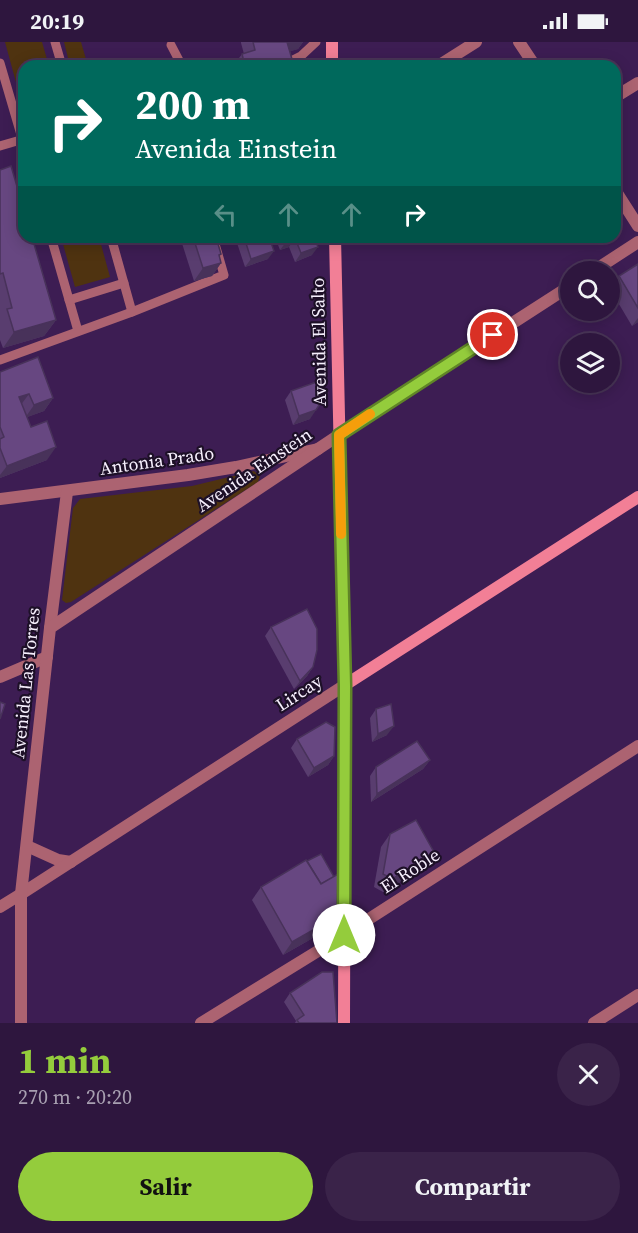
<!DOCTYPE html>
<html lang="es">
<meta charset="utf-8">
<style>
:root{--surface:#2e163e;--page:#3a2349;--text:#f1f3f6;--muted:#a79fb0;--line:#493558;--accent:#94cc3c}
body{margin:0;font-family:"Source Serif 4",serif;background:var(--page);color:var(--text);height:100vh;display:flex;flex-direction:column;font-size:22px;white-space:nowrap}
*{box-sizing:border-box;margin:0}
p{font-size:20px;color:var(--muted)}
.icon{flex:none;width:33px;height:33px;fill:none;stroke:currentColor;stroke-width:2;stroke-linecap:round;stroke-linejoin:round}
.map{position:relative;height:981px;overflow:hidden}
.details{display:flex;flex-direction:column;background:var(--surface);flex:1}
.details>*{flex:none}
.hud{position:absolute;left:18px;top:18px;width:603px;height:183px;border-radius:18px;box-shadow:0 3px 15px #0003,0 0 0 2px var(--line);background:#00695c;color:#fff;overflow:hidden}
.tools{position:absolute;left:560px;top:219px;display:grid;gap:12px}
.tools a{display:grid;place-items:center;width:60px;height:60px;border-radius:50%;background:var(--surface);box-shadow:0 3px 15px #0003,0 0 0 2px var(--line);font-size:30px}
.pin{position:absolute;display:grid;place-items:center;width:51px;height:51px;color:#fff;margin:-26px;border:3px solid #fff;border-radius:50%;box-shadow:0 2px 6px #0007}
.me{position:absolute;width:66px;margin:-33px;rotate:0deg;stroke-linejoin:round;filter:drop-shadow(0 0 4px #0008)}
.turn{display:flex;align-items:center;gap:21px;height:126px;padding:0 18px;font-size:27px}
.turn .icon{width:78px;height:78px;stroke-width:2.5}
.turn b{display:block;font-size:42px;line-height:51px}
.lanes{display:flex;align-items:center;height:57px;padding:0 18px;background:#0003;justify-content:center;gap:30px;direction:ltr}
.lanes .off{opacity:.35}
.round{display:grid;place-items:center;flex:none;width:63px;height:63px;border-radius:32px;background:var(--page)}
.overview{display:flex;align-items:center;justify-content:space-between;height:102px;padding:0 18px}
h1{font-size:36px;font-weight:700;line-height:45px;color:var(--accent)}
.action{display:flex;gap:12px;margin-top:auto;padding:12px 18px}
.action a{flex:1;height:69px;border-radius:36px;background:var(--accent);color:#111;font-size:24px;font-weight:700;line-height:69px;text-align:center}
.action a+a{background:var(--page);color:var(--text)}
.status{display:flex;justify-content:space-between;align-items:center;height:42px;padding:0 30px;background:var(--surface);direction:ltr}
.status svg{height:16px;fill:currentColor}
.map>svg:first-child{display:block}
</style>
<div class="status"><b>20:19</b><svg viewBox="0 0 49 12"><path d="M0 12V9h3v3zM5 12V6h3v6zM10 12V3h3v9zM15 12V0h3v12zM26 1h20v11H26zM47 4h2v5h-2z"/></svg></div>
<div class="map">
<svg width="638" height="981" viewBox="0 0 638 981">
<rect width="100%" height="100%" fill="#3d1d53"/>
<g fill="#4f3310">
<polygon points="5,0 42,0 49,24 24,24 23,66"/>
<polygon points="64,0 81,0 88,24 70,24"/>
<polygon points="61,195 99,195 110,235 75,245"/>
<polygon points="254,429 260,434 258,440 71,560 66,561 62,558 73,466 80,457 192,444"/>
</g>
<g fill="none" stroke-linecap="round" stroke-linejoin="round">
<g stroke="#ac6371" stroke-width="9">
<polyline points="55,0 62,24"/>
<polyline points="171,3 182,24"/>
<polyline points="0,21 24,103"/>
<polyline points="292,21 309,21 316,24"/>
<polyline points="285,22 301,14 316,0"/>
<polyline points="0,104 24,97"/>
<polyline points="51,195 78,289"/>
<polyline points="111,195 132,270"/>
<polyline points="69,258 124,241"/>
<polyline points="0,318 132,270 224,233 213,195"/>
</g>
<g stroke="#ac6371" stroke-width="12">
<polyline points="519,0 535,24"/>
<polyline points="438,24 476,0"/>
<polyline points="615,55 638,41"/>
<polyline points="615,148 638,184"/>
<polyline points="0,457 188,433 236,425 318,407"/>
<polyline points="50,586 67,450"/>
<polyline points="0,635 47,615"/>
<polyline points="0,865 21,852"/>
<polyline points="201,981 344,893 638,704"/>
<polyline points="594,981 638,953"/>
</g>
<g stroke="#ac6371" stroke-width="12">
<polyline points="592,230 638,200"/>
<polyline points="27,804 58,818 71,820"/>
<polyline points="21,852 345,643"/>
<polyline points="21,981 21,852 50,586 339,393 570,244"/>
</g>
<g stroke="#f27f96" stroke-width="12">
<polyline points="332,0 332,24"/>
<polyline points="335,195 345,643 344,981"/>
<polyline points="345,643 638,455"/>
</g>
</g>
<g fill="#593d6f">
<polygon points="241,0 303,0 298,7 290,9 294,24 233,24 242,12 244,12 241,1"/>
<polygon points="0,128 56,278 44,294 3,306 0,298"/>
<polygon points="180,195 216,195 221,212 219,214 221,221 212,234 194,239"/>
<polygon points="241,195 269,195 268,217 245,225 237,201"/>
<polygon points="275,195 316,195 315,196 312,213 295,220 289,205 280,208"/>
<polygon points="638,222 638,280 632,284 610,247 619,234"/>
<polygon points="0,330 53,356 44,369 27,375 31,385 47,418 0,436"/>
<polygon points="291,349 310,377 293,383 285,358"/>
<polygon points="271,585 313,625 307,634 294,647 265,594"/>
<polygon points="376,667 387,693 372,700 370,676"/>
<polygon points="297,697 334,714 328,723 308,735 291,706"/>
<polygon points="430,718 423,727 371,760 370,734 376,725"/>
<polygon points="390,792 435,812 426,825 383,850 374,845 381,805"/>
<polygon points="261,845 320,892 283,913 252,858"/>
<polygon points="290,951 337,981 295,981 296,979 284,960"/>
</g>
<g fill="#48325a">
<polygon points="287,0 303,0 298,7 278,13"/>
<polygon points="295,196 289,205 280,208 286,200"/>
<polygon points="318,205 312,213 295,220 301,211"/>
<polygon points="274,209 268,217 245,225 251,217"/>
<polygon points="221,212 213,224 221,221 212,234 194,239 203,226"/>
<polygon points="638,276 638,280 632,284"/>
<polygon points="56,278 44,294 3,306 14,290"/>
<polygon points="29,352 20,364 19,355"/>
<polygon points="53,356 44,369 25,376 34,363"/>
<polygon points="316,368 310,377 293,383 299,374"/>
<polygon points="56,405 47,418 0,436 0,433 7,424"/>
<polygon points="313,625 307,634 294,647 300,639"/>
<polygon points="394,684 387,693 372,700 378,692"/>
<polygon points="334,714 328,723 308,735 314,726"/>
<polygon points="430,718 423,727 371,760 377,752"/>
<polygon points="435,812 426,825 383,850 392,837"/>
<polygon points="337,869 320,892 283,913 292,900"/>
</g>
<g fill="#674781" stroke="#48325a" stroke-width="1.5">
<polygon points="253,0 287,0 294,24 245,24 242,12 255,8"/>
<polygon points="304,21 304,24 295,24"/>
<polygon points="11,124 24,168 24,195 32,195 56,278 14,290 7,267 12,266 3,231 0,232 0,128"/>
<polygon points="193,195 216,195 221,212 219,213 221,221 203,226"/>
<polygon points="244,195 269,195 274,209 251,217"/>
<polygon points="284,195 314,195 318,205 301,211 295,196 286,200"/>
<polygon points="638,222 638,266 619,234"/>
<polygon points="38,315 53,356 34,363 29,352 19,355 31,385 47,379 56,405 7,424 0,406 0,397 4,395 0,385 0,330"/>
<polygon points="322,338 323,357 316,368 299,374 291,349"/>
<polygon points="307,567 317,587 317,608 313,625 300,639 271,585"/>
<polygon points="0,660 5,662 0,677"/>
<polygon points="391,662 394,684 378,692 376,667"/>
<polygon points="326,680 335,685 334,714 314,726 297,697"/>
<polygon points="417,699 430,718 377,752 376,725"/>
<polygon points="416,778 435,812 392,837 383,832 390,792"/>
<polygon points="321,812 334,835 321,842 307,819"/>
<polygon points="306,818 321,842 338,832 337,869 329,879 292,900 261,845"/>
<polygon points="322,930 333,930 337,981 299,981 297,978 304,973 290,951"/>
</g>
<g fill="none" stroke-linecap="round" stroke-linejoin="round">
<g stroke="#608527" stroke-width="15">
<polyline id="route" points="344,893 345,644 339,393 493,293"/>
</g>
<use href="#route" stroke="#94cc3c" stroke-width="10"/>
<polyline stroke="#f59e0b" stroke-width="10" points="341,492 339,393 370,372"/>
</g>
<g text-anchor="middle" stroke-width="4.5" stroke-linejoin="round" paint-order="stroke">
<g font-size="18" fill="#f6effd" stroke="#1d1027">
<text transform="translate(319 300) rotate(-91)" y="6">Avenida El Salto</text>
<text transform="translate(157 419) rotate(-8)" y="6">Antonia Prado</text>
<text transform="translate(254 428) rotate(-34)" y="6">Avenida Einstein</text>
<text transform="translate(26 641) rotate(-84)" y="6">Avenida Las Torres</text>
<text transform="translate(299 651) rotate(-33)" y="6">Lircay</text>
<text transform="translate(410 829) rotate(-33)" y="6">El Roble</text>
</g>
</g>
</svg>
<div class="tools">
<a><svg class="icon" aria-label="search" viewBox="0 0 24 24"><circle cx="10" cy="10" r="6"/><path d="M15 15l6 6"/></svg></a>
<a><svg class="icon" aria-label="layers" viewBox="0 0 24 24"><path d="M12 4l9 5-9 5-9-5zM3 14l9 5 9-5"/></svg></a>
</div>
<div class="pin" style="left:493px;top:293px;background:#d93025"><svg class="icon" aria-label="arrive" viewBox="0 0 24 24"><path d="M6 21V4h12l-3 4 3 4H6"/></svg></div>
<svg class="me" style="left:344px;top:893px" viewBox="-20 -20 40 40"><circle r="19" fill="#fff"/><path d="M0-13L10 11 0 6-10 11z" fill="#94cc3c"/></svg>
<div class="hud">
<div class="turn"><svg class="icon" aria-label="right" viewBox="0 0 24 24"><path d="M7 20v-9h11M14 6l5 5-5 5"/></svg><div><b>200 m</b>Avenida Einstein</div></div>
<div class="lanes"><svg class="icon off" aria-label="left" viewBox="0 0 24 24"><path d="M17 20v-9H6M10 6l-5 5 5 5"/></svg><svg class="icon off" aria-label="ahead" viewBox="0 0 24 24"><path d="M12 20V5M6 11l6-6 6 6"/></svg><svg class="icon off" aria-label="ahead" viewBox="0 0 24 24"><path d="M12 20V5M6 11l6-6 6 6"/></svg><svg class="icon" aria-label="right" viewBox="0 0 24 24"><path d="M7 20v-9h11M14 6l5 5-5 5"/></svg></div>
</div>
</div>
<section class="details">
<div class="overview"><div><h1>1 min</h1><p>270 m · 20:20</p></div><a class="round"><svg class="icon" aria-label="close" viewBox="0 0 24 24"><path d="M6 6l12 12M18 6L6 18"/></svg></a></div>
<div class="action"><a>Salir</a><a>Compartir</a></div>
</section>
